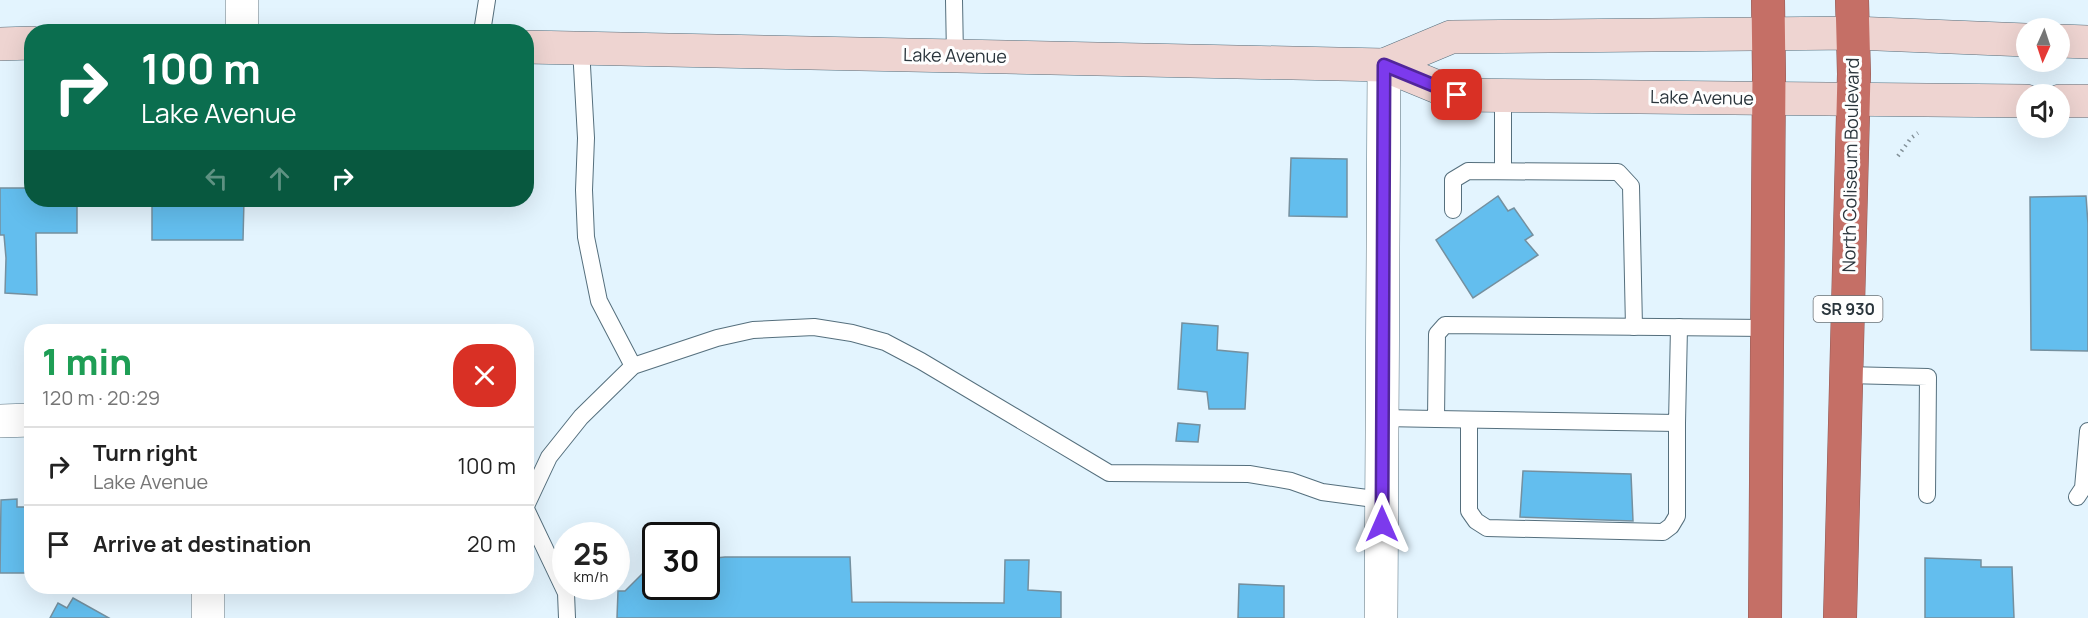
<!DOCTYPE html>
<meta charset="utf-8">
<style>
:root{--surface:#fff;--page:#f6f6f6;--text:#222;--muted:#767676;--line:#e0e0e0}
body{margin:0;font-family:Manrope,sans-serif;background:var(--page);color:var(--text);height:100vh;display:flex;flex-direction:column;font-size:22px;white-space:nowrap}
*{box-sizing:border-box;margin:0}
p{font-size:20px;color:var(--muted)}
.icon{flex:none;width:33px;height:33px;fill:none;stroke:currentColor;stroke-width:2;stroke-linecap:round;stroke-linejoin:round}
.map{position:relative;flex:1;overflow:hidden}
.side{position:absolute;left:24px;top:324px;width:510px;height:270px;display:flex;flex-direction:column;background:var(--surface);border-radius:24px;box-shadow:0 6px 24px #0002}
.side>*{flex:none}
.hud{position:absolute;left:24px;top:24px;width:510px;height:183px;border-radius:24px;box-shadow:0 6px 24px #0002;background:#0b6e4f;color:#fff;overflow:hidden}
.needle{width:39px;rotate:183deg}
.buttons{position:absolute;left:2016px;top:18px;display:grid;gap:12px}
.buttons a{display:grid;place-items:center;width:54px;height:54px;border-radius:50%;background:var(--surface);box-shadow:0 6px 24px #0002;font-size:30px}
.speed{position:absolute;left:552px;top:522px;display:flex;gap:12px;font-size:30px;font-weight:700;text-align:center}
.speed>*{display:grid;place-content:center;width:78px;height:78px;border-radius:50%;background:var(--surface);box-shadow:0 6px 24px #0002;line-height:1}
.speed small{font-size:15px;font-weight:400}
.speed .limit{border:3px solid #111;border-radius:9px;background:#fff;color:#111}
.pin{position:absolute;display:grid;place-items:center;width:51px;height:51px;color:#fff;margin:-26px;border-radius:12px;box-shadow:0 3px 9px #0006}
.me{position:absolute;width:66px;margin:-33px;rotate:0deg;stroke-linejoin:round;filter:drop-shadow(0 0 4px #0008)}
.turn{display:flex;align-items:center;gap:21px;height:126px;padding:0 18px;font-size:27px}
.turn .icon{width:78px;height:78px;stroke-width:2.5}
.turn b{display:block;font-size:42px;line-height:51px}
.lanes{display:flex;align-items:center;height:57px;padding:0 18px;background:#0003;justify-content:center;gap:30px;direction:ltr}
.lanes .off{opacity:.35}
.round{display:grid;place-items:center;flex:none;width:63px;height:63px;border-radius:24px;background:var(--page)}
.headline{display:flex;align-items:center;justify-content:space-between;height:102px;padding:0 18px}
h1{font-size:36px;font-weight:800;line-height:45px;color:#1e9e55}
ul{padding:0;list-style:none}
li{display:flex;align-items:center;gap:18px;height:78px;padding:0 18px;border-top:2px solid var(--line)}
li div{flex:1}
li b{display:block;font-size:22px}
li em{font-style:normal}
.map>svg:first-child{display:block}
</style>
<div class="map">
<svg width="2088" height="618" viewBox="0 0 2088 618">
<rect width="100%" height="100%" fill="#e3f4fe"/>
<g fill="#63beee" stroke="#75909f" stroke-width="1.5">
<polygon points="1291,158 1347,159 1347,217 1289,216"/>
<polygon points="0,188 32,188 32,200 77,200 77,233 36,233 37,295 5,293 6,258 4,235 0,235"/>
<polygon points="1498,196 1508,211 1514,208 1533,235 1525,240 1538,255 1473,298 1436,240"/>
<polygon points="2086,196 2088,224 2088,351 2031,350 2030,197"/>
<polygon points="152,200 244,200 243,240 152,240"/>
<polygon points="1182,323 1218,326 1217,350 1248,353 1245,409 1209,409 1207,392 1178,389"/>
<polygon points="1178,423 1200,425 1198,442 1176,441"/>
<polygon points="1523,471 1631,474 1633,521 1520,517"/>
<polygon points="17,499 17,507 32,507 32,573 0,573 1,500"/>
<polygon points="725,557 850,557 852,602 1004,603 1005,560 1029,560 1028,590 1061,592 1061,618 617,618 618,591 625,591 643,573 643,564 656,563 656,586 706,586 706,559"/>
<polygon points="1925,558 1981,560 1981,567 2012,567 2014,618 1925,618"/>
<polygon points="1239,584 1284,586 1284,618 1238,618"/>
<polygon points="73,598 109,618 50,618 58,603 67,608"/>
</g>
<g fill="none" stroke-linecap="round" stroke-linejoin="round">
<g stroke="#556f7d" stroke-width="18">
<g id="lane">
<polyline points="954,0 955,56"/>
<polyline points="482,32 487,0"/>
<polyline points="581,48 586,138 584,190 586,237 599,301 633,366"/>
<polyline points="1503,171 1503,96"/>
<polyline points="1453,210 1453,180 1468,171 1618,172 1631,186 1634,327"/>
<polyline points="1846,375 1928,377 1927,495"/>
<polyline points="1383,418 1436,419 1437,334 1445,325 1767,328"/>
<polyline points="1436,419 1677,423 1679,327"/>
<polyline points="1469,420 1469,511 1476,521 1487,528 1663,532 1671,526 1677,516 1677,423"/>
<polyline points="2077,497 2083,488 2088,431"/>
<polyline points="526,506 549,457 581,417 633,366 717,338 753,330 814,327 852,333 885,342 921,361 1109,473 1249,474 1291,481 1322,492 1382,500"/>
<polyline points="526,509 566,593 567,618"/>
</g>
</g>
<g stroke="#556f7d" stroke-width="34">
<g id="street">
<polyline points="242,32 242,0"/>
<polyline points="0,421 32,420"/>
<polyline points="208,618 208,586"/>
<polyline points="1381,618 1384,65"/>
</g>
</g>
<g stroke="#556f7d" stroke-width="34">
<g id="secondary">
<polyline points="2060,41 2088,42"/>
<polyline points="0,44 32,43"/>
<polyline points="526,47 1384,65 1457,95 2026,101"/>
<polyline points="1384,65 1451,37 1853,33 2026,40"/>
<polyline points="2060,101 2088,101"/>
</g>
</g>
<g stroke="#8f5b57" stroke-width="34">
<g id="highway">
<polyline points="1765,618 1769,75 1768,0"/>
<polyline points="1840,618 1854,74 1852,0"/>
</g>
</g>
<polyline stroke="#829098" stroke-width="4" stroke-dasharray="1.5 4.5" stroke-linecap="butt" points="1898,156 1911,138 1918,133"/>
<use href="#lane" stroke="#fff" stroke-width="16"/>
<use href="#street" stroke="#fff" stroke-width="33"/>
<use href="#secondary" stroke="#eed4d1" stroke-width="33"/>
<use href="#highway" stroke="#c56f66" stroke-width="33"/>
</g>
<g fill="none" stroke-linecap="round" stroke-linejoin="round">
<g stroke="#51269a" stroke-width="15">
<polyline id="route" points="1382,524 1384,65 1457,95"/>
</g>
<use href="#route" stroke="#7c3aed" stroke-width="10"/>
</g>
<g text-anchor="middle" stroke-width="6" stroke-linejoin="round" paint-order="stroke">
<rect fill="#fefefe" stroke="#6a7176" stroke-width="1.5" x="1813.5" y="296" width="69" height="26" rx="4.5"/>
<g font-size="16" font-weight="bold" fill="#2a353c">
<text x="1848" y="315">SR 930</text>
</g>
<g font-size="18" fill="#2a353c" stroke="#fefefe">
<text transform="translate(955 56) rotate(1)" y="6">Lake Avenue</text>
<text transform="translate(1702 98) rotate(1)" y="6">Lake Avenue</text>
<text transform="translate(1851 165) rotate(-89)" y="6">North Coliseum Boulevard</text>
</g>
</g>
</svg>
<div class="buttons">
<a><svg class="needle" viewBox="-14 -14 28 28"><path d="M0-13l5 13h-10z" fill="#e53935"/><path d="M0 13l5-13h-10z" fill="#767676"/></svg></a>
<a><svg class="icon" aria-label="sound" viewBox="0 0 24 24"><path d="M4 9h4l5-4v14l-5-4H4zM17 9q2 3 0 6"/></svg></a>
</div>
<div class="speed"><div>25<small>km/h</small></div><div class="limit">30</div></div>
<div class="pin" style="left:1457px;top:95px;background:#d93025"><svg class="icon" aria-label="arrive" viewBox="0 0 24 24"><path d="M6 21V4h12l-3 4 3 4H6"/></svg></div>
<svg class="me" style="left:1382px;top:524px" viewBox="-20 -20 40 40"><path d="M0-17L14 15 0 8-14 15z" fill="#7c3aed" stroke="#fff" stroke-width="4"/></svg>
<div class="hud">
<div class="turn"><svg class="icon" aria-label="right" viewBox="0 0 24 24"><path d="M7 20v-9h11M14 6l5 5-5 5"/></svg><div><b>100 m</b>Lake Avenue</div></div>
<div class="lanes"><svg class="icon off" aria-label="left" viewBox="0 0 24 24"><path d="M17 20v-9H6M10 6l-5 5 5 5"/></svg><svg class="icon off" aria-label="ahead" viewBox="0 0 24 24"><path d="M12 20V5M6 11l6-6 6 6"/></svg><svg class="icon" aria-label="right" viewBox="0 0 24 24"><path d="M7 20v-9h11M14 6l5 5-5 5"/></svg></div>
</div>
<section class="side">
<div class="headline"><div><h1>1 min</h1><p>120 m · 20:29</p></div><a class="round" style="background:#d93025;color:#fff"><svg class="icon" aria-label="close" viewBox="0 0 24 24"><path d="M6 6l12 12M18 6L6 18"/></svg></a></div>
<ul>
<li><svg class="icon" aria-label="right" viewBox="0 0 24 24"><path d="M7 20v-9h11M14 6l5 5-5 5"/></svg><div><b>Turn right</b><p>Lake Avenue</p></div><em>100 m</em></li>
<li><svg class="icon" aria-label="arrive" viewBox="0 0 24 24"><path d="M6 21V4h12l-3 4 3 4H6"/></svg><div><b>Arrive at destination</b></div><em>20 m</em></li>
</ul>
</section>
</div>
